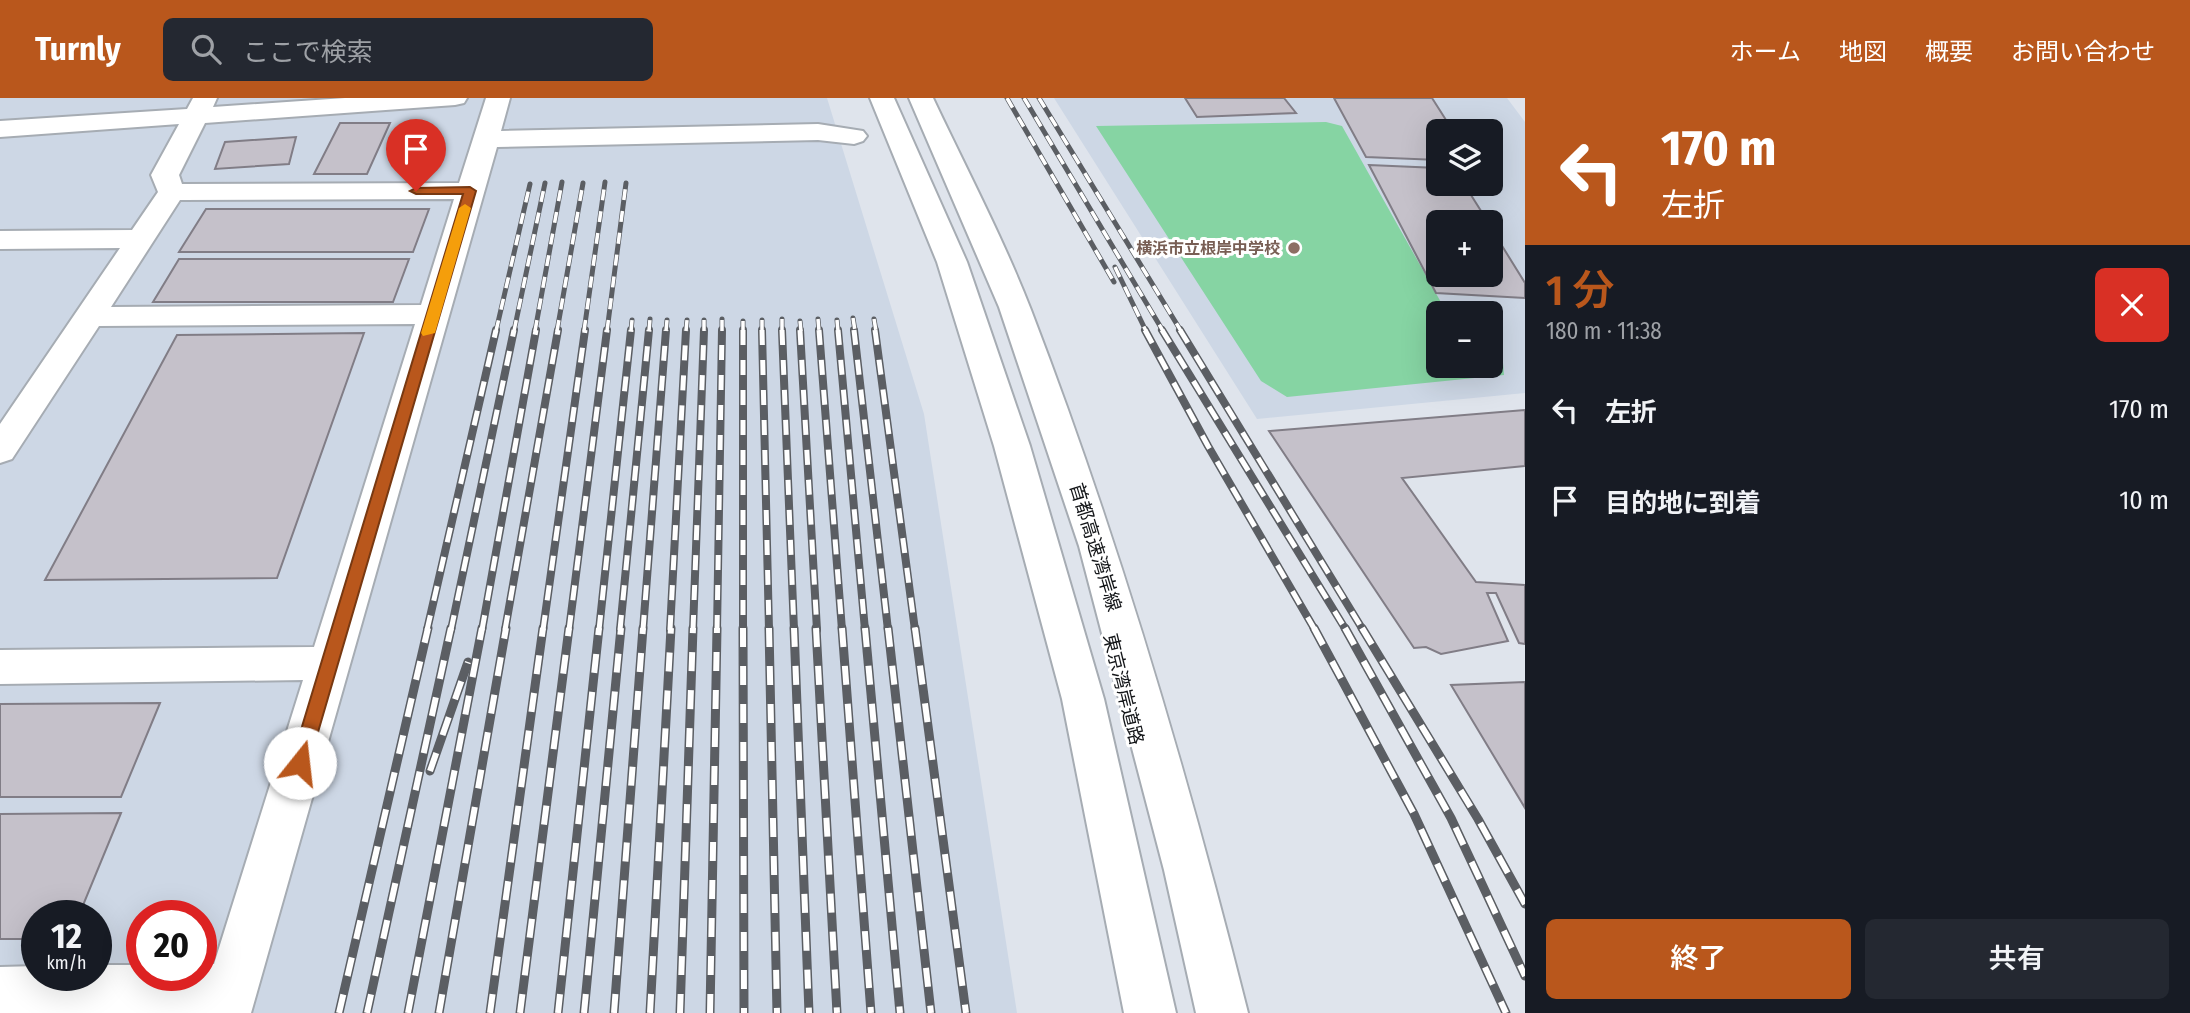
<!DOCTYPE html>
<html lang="ja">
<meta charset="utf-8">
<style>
:root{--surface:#171b24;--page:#242831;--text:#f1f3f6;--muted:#9ea1a6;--accent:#b9571c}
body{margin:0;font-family:"Fira Sans Condensed","Noto Sans JP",sans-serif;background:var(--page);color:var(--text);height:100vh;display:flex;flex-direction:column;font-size:26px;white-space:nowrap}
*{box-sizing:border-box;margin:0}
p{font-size:23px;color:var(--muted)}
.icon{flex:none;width:38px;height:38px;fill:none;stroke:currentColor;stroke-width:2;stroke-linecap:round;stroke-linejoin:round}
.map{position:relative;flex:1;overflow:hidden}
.panel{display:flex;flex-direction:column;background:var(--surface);width:665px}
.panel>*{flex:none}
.hud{background:#b9571c;color:#fff;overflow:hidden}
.fabs{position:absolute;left:1426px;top:21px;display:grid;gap:14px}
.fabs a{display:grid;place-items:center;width:77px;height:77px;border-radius:10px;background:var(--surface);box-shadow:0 7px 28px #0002;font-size:35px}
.speed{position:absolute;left:21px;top:802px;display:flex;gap:14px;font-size:35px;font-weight:700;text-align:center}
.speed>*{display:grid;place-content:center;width:91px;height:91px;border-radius:50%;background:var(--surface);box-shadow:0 7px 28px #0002;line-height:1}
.speed small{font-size:18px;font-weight:400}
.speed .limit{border:10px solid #d22;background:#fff;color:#111}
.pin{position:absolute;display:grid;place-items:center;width:60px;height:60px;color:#fff;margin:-72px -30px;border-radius:50% 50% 50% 0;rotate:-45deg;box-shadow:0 0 7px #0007}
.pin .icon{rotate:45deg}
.me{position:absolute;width:77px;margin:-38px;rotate:16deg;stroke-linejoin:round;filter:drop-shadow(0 0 5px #0008)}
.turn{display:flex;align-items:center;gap:24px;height:147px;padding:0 21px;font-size:32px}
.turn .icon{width:91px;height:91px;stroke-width:2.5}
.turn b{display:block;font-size:49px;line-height:60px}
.round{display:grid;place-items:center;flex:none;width:74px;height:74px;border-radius:10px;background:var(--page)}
.summary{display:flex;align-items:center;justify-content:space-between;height:119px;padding:0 21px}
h1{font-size:42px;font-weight:600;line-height:52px;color:var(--accent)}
.cta{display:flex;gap:14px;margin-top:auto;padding:14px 21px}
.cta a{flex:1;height:80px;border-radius:10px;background:var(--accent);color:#fff;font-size:28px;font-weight:600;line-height:80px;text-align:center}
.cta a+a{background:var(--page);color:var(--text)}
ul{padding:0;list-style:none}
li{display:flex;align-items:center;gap:21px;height:91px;padding:0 21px}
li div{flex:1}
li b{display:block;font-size:26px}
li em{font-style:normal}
header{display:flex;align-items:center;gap:42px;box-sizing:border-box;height:98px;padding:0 35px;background:var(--accent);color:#fff}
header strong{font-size:33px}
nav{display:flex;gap:38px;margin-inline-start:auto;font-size:24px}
.search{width:490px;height:63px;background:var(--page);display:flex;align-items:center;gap:18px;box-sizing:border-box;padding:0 24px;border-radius:10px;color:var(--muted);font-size:26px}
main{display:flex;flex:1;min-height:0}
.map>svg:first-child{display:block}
</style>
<header>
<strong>Turnly</strong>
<div class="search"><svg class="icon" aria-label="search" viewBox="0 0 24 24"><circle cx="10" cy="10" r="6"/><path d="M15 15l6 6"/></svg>ここで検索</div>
<nav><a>ホーム</a><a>地図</a><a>概要</a><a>お問い合わせ</a></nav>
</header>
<main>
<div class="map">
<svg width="1525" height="915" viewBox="0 0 1525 915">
<rect width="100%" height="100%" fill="#dfe4ec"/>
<g fill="#cdd7e5" fill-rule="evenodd">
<path d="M0 0H827L924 316 1017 915H0ZM37 817H96V877H37ZM142 817H201V877H142Z"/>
<path d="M1054 0H1507L1525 24V295L1257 321ZM1438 33H1491V86H1438ZM1438 124H1491V177H1438ZM1438 215H1491V268H1438Z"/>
</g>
<polygon fill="#86d4a3" points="1326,24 1342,28 1447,215 1438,215 1438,268 1491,268 1491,225 1501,240 1504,277 1287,299 1261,283 1096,28"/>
<g fill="#c5c1ca" stroke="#817d86" stroke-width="2">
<polygon points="1185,0 1284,0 1296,15 1197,19"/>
<polygon points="1334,0 1432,0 1453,33 1438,33 1438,62 1366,59"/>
<polygon points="340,25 390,25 367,76 314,76"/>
<polygon points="296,39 289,66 215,71 225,44"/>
<polygon points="1369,67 1438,70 1438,86 1464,86 1488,124 1438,124 1438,177 1491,177 1491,130 1525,185 1525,200 1436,195"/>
<polygon points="206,111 429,111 413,154 179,154"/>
<polygon points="179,161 409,161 393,204 153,204"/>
<polygon points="364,235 277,480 45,482 177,237"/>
<polygon points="1525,312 1525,368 1402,380 1476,484 1525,487 1525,546 1519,545 1496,495 1487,495 1508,543 1441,556 1426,549 1414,550 1269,333"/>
<polygon points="1525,584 1525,710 1451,587"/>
<polygon points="160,605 121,699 0,699 0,606"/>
<polygon points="121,715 79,817 37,817 37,841 0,841 0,716"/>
</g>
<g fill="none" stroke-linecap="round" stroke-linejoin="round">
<g stroke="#a6acb3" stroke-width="4">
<path id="minor" d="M193 0H217L213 9 345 0H467L464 5 455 7 205 25 179 77 182 86 459 85 486 0H510L501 33 818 26 863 33 867 38 863 43 854 46 818 42 497 49 251 915H0V869L37 868V877H96V867H142V877H201V866H214L303 582 0 586V552L314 549 415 226 99 228 12 361 0 365V326L120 150 0 151V133L132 132 158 94 151 77 179 26 0 39V23L187 11ZM454 101 421 207 111 209 180 102Z"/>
</g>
<g stroke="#a6acb3" stroke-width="4">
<g id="highway">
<polygon points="870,0 894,0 967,164 1030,348 1104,601 1176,915 1124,915 1062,601 994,348 937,164"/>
<path d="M909 0H933C966 70 1003 140 1031 212 1119 441 1188 677 1248 915H1196L1164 772 1079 448 999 209Z"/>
</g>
</g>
<use href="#minor" fill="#fff" fill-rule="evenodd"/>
<use href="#highway" fill="#fff" fill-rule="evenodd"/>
<g stroke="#5b5e63" stroke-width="5">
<g id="rail-far2">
<polyline points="1007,0 1114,184"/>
<polyline points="1024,0 1163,233"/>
<polyline points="1039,0 1181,233"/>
<polyline points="1115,169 1146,233"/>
<polyline points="853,220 855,233"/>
<polyline points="782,221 782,233"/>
<polyline points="818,221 819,233"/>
<polyline points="874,221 876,233"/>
<polyline points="762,222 762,233"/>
<polyline points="837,222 838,233"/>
<polyline points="743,223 743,233"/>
<polyline points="800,223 801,233"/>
<polyline points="496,233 530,86"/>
<polyline points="514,233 545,85"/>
<polyline points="535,233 562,84"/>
<polyline points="557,233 583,85"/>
<polyline points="584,233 605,84"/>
<polyline points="607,233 626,85"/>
<polyline points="631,233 632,222"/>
<polyline points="649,233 650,221"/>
<polyline points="666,233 667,222"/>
<polyline points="686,233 687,222"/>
<polyline points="704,233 704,222"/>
<polyline points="722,233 722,221"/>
</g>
</g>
<g stroke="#5b5e63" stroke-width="8">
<g id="rail-far1">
<polyline points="743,232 743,532"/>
<polyline points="762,232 769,532"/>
<polyline points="782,232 794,532"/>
<polyline points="800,232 817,532"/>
<polyline points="819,232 842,532"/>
<polyline points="838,232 865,532"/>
<polyline points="854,232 888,532"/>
<polyline points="875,232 915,532"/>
<polyline points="1145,232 1208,348 1315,532"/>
<polyline points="1162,232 1346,532"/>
<polyline points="1180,232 1363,532"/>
<polyline points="427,532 496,232"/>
<polyline points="451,532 514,232"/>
<polyline points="482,532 536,232"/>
<polyline points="505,532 558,232"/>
<polyline points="543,532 585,232"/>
<polyline points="569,532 607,232"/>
<polyline points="599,532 631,232"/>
<polyline points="620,532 649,232"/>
<polyline points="643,532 666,232"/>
<polyline points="670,532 686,232"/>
<polyline points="693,532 704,232"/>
<polyline points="717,532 722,232"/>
</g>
</g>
<g stroke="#5b5e63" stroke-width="9">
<g id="rail">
<polyline points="743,530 744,915"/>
<polyline points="769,530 777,915"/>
<polyline points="794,530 809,915"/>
<polyline points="816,530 837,915"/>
<polyline points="842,530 871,915"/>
<polyline points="865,530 900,915"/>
<polyline points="888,530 931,915"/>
<polyline points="915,530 966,915"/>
<polyline points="1314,530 1414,716 1506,915"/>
<polyline points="1345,530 1451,720 1525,878"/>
<polyline points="1362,530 1478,721 1525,806"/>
<polyline points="430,673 468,564"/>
<polyline points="339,915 428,530"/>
<polyline points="367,915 451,530"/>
<polyline points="408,915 482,530"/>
<polyline points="439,915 506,530"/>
<polyline points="490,915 543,530"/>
<polyline points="520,915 569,530"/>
<polyline points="558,915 599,530"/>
<polyline points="584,915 621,530"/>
<polyline points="614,915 643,530"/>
<polyline points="650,915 671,530"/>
<polyline points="680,915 693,530"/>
<polyline points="710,915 717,530"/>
</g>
</g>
<use href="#rail-far2" stroke="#fff" stroke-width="3.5" stroke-dasharray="11" stroke-linecap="butt"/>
<use href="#rail-far1" stroke="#fff" stroke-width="5" stroke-dasharray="15" stroke-linecap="butt"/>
<use href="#rail" stroke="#fff" stroke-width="6" stroke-dasharray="19" stroke-linecap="butt"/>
</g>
<polygon fill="#b9571c" stroke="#783912" stroke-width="2" points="470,89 476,93 309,665 306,671 293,671 291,665 463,96 416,96 410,93 416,90"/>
<polygon fill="#f59e0b" points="465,106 471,110 435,235 423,238 421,235 459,110"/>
<circle fill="#8d6e63" stroke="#fff" stroke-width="2.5" cx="1294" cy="150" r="7"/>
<g text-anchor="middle" stroke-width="6" stroke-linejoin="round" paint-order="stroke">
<g font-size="16" font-weight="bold" fill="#785e54" stroke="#fff" text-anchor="end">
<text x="1280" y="156">横浜市立根岸中学校</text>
</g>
<g font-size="19" fill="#131518" stroke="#fff">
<text transform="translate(1096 449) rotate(73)" y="7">首都高速湾岸線</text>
<text transform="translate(1124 591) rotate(76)" y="7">東京湾岸道路</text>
</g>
</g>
</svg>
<div class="fabs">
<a><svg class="icon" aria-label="layers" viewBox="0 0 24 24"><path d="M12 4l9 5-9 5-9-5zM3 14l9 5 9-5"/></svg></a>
<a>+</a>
<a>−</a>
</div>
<div class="speed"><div>12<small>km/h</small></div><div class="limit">20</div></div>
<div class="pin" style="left:416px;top:93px;background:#d93025"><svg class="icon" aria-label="arrive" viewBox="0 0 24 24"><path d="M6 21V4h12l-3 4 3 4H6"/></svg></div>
<svg class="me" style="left:300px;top:665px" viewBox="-20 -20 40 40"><circle r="19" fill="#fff"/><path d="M0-13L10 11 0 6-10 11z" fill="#b9571c"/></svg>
</div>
<section class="panel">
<div class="hud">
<div class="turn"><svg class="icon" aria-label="left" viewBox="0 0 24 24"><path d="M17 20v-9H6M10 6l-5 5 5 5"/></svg><div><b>170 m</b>左折</div></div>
</div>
<div class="summary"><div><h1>1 分</h1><p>180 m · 11:38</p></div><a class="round" style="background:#d93025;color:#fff"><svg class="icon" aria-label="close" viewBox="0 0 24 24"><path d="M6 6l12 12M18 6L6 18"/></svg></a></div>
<ul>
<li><svg class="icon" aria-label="left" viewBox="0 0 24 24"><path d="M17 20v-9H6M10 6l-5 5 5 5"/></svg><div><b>左折</b></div><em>170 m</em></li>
<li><svg class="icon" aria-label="arrive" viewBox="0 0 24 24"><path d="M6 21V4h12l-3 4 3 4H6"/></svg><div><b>目的地に到着</b></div><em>10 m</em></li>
</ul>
<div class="cta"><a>終了</a><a>共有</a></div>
</section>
</main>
